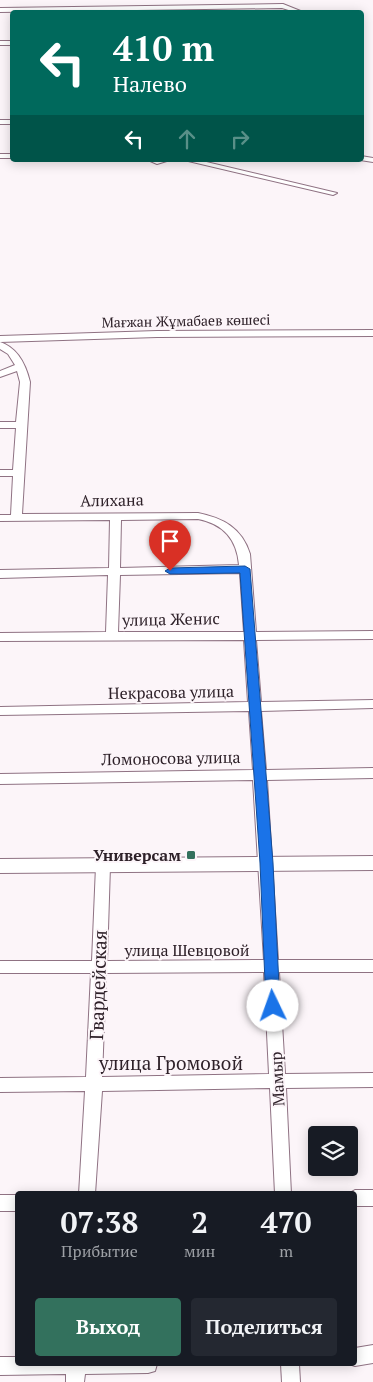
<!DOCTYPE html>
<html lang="ru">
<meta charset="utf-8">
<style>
:root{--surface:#171b24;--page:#242831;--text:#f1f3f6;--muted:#9ea1a6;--accent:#33715d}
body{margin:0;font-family:"PT Serif",serif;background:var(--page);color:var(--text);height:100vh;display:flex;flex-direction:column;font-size:19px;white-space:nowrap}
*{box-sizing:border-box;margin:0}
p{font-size:16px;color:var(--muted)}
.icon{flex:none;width:28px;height:28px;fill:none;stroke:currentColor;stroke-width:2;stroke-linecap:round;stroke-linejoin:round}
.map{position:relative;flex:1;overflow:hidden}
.panel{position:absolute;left:15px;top:1191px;width:342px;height:175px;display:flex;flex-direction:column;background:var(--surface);border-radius:5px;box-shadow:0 2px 12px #0003}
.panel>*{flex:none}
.banner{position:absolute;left:10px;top:10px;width:354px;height:152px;border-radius:5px;box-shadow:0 2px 12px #0003;background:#00695c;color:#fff;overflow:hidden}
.buttons{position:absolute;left:308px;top:1126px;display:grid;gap:10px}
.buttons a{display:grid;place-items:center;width:50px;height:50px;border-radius:5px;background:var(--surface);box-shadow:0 2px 12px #0003;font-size:25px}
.pin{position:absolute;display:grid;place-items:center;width:42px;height:42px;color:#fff;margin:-51px -21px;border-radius:50% 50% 50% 0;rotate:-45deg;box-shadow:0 0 5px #0007}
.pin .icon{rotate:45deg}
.me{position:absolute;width:55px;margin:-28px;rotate:357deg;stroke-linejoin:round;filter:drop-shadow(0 0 4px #0008)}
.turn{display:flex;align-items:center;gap:18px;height:105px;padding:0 20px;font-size:22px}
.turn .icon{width:65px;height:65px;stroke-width:2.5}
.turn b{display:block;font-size:35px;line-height:42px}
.lanes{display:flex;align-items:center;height:48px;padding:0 20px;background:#0003;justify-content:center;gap:25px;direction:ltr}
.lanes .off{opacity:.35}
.eta{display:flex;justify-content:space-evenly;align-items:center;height:85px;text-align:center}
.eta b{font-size:30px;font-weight:600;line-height:35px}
.primary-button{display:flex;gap:10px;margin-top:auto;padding:10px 20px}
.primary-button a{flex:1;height:58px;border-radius:5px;background:var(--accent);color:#fff;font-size:20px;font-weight:600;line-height:58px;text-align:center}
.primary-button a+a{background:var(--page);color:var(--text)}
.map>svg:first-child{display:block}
</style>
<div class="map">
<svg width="373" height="1382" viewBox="0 0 373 1382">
<rect width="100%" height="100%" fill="#fcf5f9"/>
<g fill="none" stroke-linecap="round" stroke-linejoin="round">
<g stroke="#8f7283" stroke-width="2">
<g id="minor">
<polygon points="283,4 303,12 295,12 282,8 0,12 0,8"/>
<rect x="0" y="41" width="12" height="4"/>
<rect x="0" y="120" width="12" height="4"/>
<rect x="0" y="154" width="12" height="4"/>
<polygon points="361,156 373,158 373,162 360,160"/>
<polygon points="148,160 170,160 157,164"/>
<polygon points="184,160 198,160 337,193 333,195"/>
<polygon points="373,330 373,336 157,337 0,342 0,336 157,331"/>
<path d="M0 342C18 348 26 365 30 382L22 514 198 513C223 518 242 528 250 554L256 632 373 631V639L256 640 261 702 373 700V708L261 711 266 770 373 768V778L267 780 278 960H373V972H279L285 1074 373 1073V1087L286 1088 291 1194H275L270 1088 102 1091 95 1194H79L85 1091 0 1092V1078L86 1077 91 973H0V961H92L96 866 98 862 103 861 108 862 110 866 107 961 264 960 253 780 0 784V774L253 770 249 711 0 715V707L248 702 244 640 0 641V633L106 632 108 575 0 578V570L109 568 110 520 0 521V515H11L13 476H0V470H13L16 428H0V422H16L20 382 17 371 0 377V371L15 365 8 354 0 349ZM198 519C224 524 237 540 239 565L120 568 121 520ZM240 573 244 632H118L120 575ZM264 972 269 1074 102 1077 106 973Z"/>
<polygon points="355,1190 373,1190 373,1206 355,1206 355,1194 348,1194"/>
<rect x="0" y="1195" width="18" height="16"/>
<polygon points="373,1345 373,1363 355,1366 349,1364 355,1364 355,1348"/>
<polygon points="0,1357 18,1357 18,1364 157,1364 155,1371 148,1373 85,1374 84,1382 66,1382 66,1374 0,1375"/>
<polygon points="281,1364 299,1364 300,1382 282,1382"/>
</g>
</g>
<g stroke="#8f7283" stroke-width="2">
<polygon id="major" points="373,856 373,870 0,873 0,859"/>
</g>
<use href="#minor" fill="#fff" fill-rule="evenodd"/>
<use href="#major" fill="#fff" fill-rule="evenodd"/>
</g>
<polygon fill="#1a73e8" stroke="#114b97" points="245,566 250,569 273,863 280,1006 278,1010 273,1011 268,1010 266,1006 260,863 240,573 170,574 165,571 170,568"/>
<rect fill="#33715d" stroke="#fcf5f9" stroke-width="2" x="186" y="850" width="10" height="10" rx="2.5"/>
<g text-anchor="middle" stroke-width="4" stroke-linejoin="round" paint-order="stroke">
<g font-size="14" fill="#2e2129" stroke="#fcf5f9">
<text transform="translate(186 321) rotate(-1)" y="5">Мағжан Жұмабаев көшесі</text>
</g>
<g font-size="16" fill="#2e2129" stroke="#fcf5f9">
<text transform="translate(112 500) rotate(-1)" y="6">Алихана</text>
<text transform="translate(171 619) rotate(-1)" y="6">улица Женис</text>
<text transform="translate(171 692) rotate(-1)" y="6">Некрасова улица</text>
<text transform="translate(171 758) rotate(-1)" y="6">Ломоносова улица</text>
<text x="187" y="956">улица Шевцовой</text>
<text transform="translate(277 1079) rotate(-93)" y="6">Мамыр</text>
</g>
<g font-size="16" font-weight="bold" fill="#2e2129" stroke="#fcf5f9" text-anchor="end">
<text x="181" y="861">Универсам</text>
</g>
<g font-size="19" fill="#2e2129" stroke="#fcf5f9">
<text transform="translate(98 985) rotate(-88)" y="7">Гвардейская</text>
<text x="171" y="1070">улица Громовой</text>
</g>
</g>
</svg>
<div class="buttons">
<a><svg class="icon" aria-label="layers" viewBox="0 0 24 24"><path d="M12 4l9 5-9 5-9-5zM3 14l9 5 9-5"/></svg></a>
</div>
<div class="pin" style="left:170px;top:571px;background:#d93025"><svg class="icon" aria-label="arrive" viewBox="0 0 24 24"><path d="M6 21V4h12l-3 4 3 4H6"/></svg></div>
<svg class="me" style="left:273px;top:1006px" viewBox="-20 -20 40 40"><circle r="19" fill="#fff"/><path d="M0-13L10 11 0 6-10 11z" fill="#1a73e8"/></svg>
<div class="banner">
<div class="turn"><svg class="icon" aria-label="left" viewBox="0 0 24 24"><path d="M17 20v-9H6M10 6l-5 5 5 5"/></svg><div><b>410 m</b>Налево</div></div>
<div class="lanes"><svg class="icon" aria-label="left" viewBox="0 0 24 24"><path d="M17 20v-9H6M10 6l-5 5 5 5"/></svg><svg class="icon off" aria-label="ahead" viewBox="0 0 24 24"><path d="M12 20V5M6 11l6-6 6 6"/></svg><svg class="icon off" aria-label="right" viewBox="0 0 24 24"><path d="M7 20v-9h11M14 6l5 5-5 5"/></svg></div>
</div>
<section class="panel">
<div class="eta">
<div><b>07:38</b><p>Прибытие</p></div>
<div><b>2</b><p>мин</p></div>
<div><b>470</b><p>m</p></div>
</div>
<div class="primary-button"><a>Выход</a><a>Поделиться</a></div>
</section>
</div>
